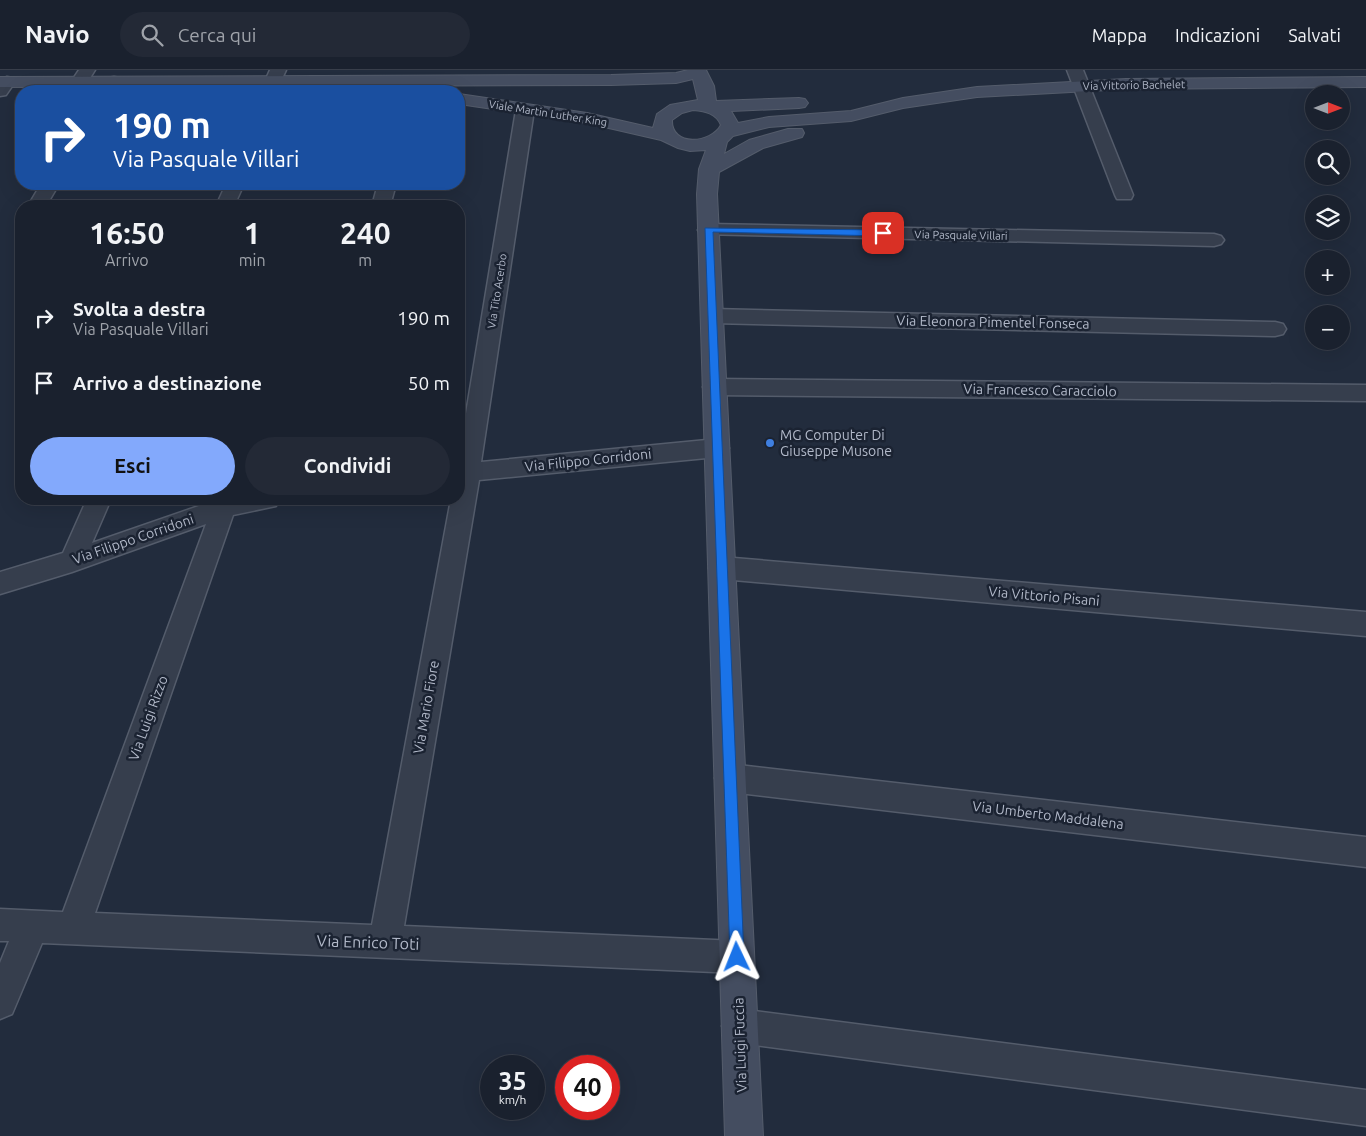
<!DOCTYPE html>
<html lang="it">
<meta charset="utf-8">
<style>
:root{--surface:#1a212e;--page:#232936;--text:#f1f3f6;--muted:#9fa3aa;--line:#383e4a;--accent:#83a9fc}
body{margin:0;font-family:Ubuntu,sans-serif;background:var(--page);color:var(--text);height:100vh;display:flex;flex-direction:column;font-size:19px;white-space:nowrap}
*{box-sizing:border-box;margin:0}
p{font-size:16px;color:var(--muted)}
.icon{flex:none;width:28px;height:28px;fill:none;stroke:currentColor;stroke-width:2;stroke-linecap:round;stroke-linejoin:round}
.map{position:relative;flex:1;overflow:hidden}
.side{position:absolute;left:15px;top:130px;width:450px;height:305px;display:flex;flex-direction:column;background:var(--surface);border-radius:20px;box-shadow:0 5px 20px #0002,0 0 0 1px var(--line)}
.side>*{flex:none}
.top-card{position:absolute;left:15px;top:15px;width:450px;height:105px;border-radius:20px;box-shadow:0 5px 20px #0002,0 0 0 1px var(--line);background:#1a4fa0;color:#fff;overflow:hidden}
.needle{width:32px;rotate:90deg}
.fabs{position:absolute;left:1305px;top:15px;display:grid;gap:10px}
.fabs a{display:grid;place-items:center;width:45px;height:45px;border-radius:50%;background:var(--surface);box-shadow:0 5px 20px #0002,0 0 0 1px var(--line);font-size:25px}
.speed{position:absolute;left:480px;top:985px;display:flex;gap:10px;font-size:25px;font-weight:700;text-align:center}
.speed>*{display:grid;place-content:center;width:65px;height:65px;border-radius:50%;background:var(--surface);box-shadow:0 5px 20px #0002,0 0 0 1px var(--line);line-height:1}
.speed small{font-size:12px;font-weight:400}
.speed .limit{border:8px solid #d22;background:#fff;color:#111}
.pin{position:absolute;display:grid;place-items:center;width:42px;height:42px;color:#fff;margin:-21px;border-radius:10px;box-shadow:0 2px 8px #0006}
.me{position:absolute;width:55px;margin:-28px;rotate:358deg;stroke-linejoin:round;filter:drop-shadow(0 0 4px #0008)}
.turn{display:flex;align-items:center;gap:18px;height:105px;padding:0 15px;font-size:22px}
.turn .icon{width:65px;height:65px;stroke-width:2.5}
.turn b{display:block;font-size:35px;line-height:42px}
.eta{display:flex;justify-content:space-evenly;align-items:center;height:85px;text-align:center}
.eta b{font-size:30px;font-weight:700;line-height:35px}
.cta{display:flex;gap:10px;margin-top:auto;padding:10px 15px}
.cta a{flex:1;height:58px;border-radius:30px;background:var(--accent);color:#111;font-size:20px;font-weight:700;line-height:58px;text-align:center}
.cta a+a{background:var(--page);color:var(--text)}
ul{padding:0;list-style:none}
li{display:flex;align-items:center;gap:15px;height:65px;padding:0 15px}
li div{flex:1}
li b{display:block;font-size:19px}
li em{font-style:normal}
header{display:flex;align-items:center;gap:30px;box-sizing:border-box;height:70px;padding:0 25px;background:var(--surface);border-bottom:1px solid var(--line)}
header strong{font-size:24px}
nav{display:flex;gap:28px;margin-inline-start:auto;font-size:18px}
.search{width:350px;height:45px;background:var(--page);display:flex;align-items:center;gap:12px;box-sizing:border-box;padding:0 18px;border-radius:28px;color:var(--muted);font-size:19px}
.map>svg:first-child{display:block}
</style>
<header>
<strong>Navio</strong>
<div class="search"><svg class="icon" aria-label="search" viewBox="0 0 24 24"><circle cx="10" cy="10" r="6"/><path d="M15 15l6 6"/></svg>Cerca qui</div>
<nav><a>Mappa</a><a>Indicazioni</a><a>Salvati</a></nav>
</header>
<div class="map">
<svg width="1366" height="1066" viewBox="0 0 1366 1066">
<rect width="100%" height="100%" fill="#222c3d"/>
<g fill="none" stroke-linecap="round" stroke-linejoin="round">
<g stroke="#545c6b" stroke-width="3">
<g id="street">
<polygon points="79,0 95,0 85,16 73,16 71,12"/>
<polygon points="270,0 286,0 279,15 267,15 265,11"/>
<polygon points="1067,0 1083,0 1133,125 1131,129 1117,129 1115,125"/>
<polygon points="7,7 13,8 15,12 6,25 0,26 0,10"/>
<polygon points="114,7 120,8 122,12 116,21 100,21 108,8"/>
<polygon points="525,35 531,36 534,40 481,392 717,369 725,372 729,378 725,384 717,387 479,410 404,856 737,871 749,875 753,887 749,899 737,903 42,873 12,944 0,949 0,893 9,871 0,871 0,839 63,842 206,454 72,502 0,524 0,502 63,483 87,429 111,429 92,473 219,429 279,429 276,436 233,445 95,843 372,855 451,429 459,429 459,386 516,40 519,36"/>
<polygon points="41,114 59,114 46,136 28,136"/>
<polygon points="226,114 244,114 234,136 216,136"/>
<polygon points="378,114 396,114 390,136 372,136"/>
<polygon points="708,154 1214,164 1221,166 1224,170 1221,174 1214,176 701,164 698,160 701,156"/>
<polygon points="712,239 1275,252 1283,254 1286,259 1283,264 1275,266 712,253 705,251 702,246 705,241"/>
<polygon points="714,309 1366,315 1366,331 714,325 706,323 703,317 706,311"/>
<polygon points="722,487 1366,542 1366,566 722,509 713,506 709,498 713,490"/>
<polygon points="730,694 1366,767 1366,797 730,722 720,718 715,708 720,698"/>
<polygon points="739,939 1366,1020 1366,1056 739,973 727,968 722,956 727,944"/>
</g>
</g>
<g stroke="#545c6b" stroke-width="2">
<path id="secondary" d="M688 0H706L714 16 716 31 799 28 805 29 808 33 805 37 799 38 731 41 738 53 769 47 851 41 903 28 977 17 1126 9 1366 7V17L1126 19 977 27 903 38 851 51 769 57 733 66 727 72 724 84 749 70 788 59H802L804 63 802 67 763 78 719 102 717 124 763 1066H725L697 124 699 99 706 80 690 81 678 78 661 70 587 53 459 34V24L587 43 653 58 657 44 670 35 698 30 693 9 676 13 611 15 0 17V7L611 5 676 3ZM693 40C705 41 716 43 721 55 711 74 671 77 672 50L682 43Z"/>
</g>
<use href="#street" fill="#363e4d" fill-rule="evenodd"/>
<use href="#secondary" fill="#444d60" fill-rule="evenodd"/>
</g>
<polygon fill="#1a73e8" stroke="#114b97" points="705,158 883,160 888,163 883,166 713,162 744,887 742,892 737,894 732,892 730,887"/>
<circle fill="#3f7fe0" stroke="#1b2332" stroke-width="2" cx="770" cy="373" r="5"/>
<g text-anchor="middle" stroke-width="5" stroke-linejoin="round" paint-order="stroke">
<g font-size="11" fill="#b2b9c9" stroke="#1b2332">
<text transform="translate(1134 15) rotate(-1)" y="4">Via Vittorio Bachelet</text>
<text transform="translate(548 43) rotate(9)" y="4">Viale Martin Luther King</text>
<text transform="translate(961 165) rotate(1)" y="4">Via Pasquale Villari</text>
<text transform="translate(497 221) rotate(-81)" y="4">Via Tito Acerbo</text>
</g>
<g font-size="14" fill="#b2b9c9" stroke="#1b2332">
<text transform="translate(993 252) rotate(1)" y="5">Via Eleonora Pimentel Fonseca</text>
<text transform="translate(1040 320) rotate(1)" y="5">Via Francesco Caracciolo</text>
<text transform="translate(588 390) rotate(-6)" y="5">Via Filippo Corridoni</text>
<text transform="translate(133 469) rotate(-19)" y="5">Via Filippo Corridoni</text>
<text transform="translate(1044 526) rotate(5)" y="5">Via Vittorio Pisani</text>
<text transform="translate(426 637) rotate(-80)" y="5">Via Mario Fiore</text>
<text transform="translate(148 648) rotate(-70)" y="5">Via Luigi Rizzo</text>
<text transform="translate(1048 745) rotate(7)" y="5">Via Umberto Maddalena</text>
<text transform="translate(740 975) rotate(-92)" y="5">Via Luigi Fuccia</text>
</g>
<g font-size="14" fill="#b2b9c9" stroke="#1b2332" text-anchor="start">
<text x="780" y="370">MG Computer Di<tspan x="780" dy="16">Giuseppe Musone</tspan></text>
</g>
<g font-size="16" fill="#b2b9c9" stroke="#1b2332">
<text transform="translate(368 872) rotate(2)" y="6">Via Enrico Toti</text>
</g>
</g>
</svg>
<div class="fabs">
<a><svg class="needle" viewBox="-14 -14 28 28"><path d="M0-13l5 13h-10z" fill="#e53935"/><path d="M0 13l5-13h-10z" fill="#9fa3aa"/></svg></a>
<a><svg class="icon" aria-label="search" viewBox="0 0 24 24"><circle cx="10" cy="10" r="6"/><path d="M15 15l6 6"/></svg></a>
<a><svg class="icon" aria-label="layers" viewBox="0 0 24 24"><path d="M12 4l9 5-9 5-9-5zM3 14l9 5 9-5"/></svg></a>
<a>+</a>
<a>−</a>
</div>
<div class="speed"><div>35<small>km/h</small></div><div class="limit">40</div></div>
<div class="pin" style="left:883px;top:163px;background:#d93025"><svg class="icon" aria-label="arrive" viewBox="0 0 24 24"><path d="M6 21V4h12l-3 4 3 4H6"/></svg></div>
<svg class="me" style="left:737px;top:887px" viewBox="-20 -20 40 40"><path d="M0-17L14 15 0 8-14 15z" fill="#1a73e8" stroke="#fff" stroke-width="4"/></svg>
<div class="top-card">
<div class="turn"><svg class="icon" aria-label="right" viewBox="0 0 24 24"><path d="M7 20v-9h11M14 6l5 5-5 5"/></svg><div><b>190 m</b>Via Pasquale Villari</div></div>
</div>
<section class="side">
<div class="eta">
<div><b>16:50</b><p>Arrivo</p></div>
<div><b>1</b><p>min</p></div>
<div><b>240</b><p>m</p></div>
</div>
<ul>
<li><svg class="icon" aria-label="right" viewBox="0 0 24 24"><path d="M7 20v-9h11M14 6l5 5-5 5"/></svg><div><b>Svolta a destra</b><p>Via Pasquale Villari</p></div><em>190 m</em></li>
<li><svg class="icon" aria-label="arrive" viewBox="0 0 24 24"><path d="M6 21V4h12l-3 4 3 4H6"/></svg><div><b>Arrivo a destinazione</b></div><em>50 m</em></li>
</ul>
<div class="cta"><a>Esci</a><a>Condividi</a></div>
</section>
</div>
